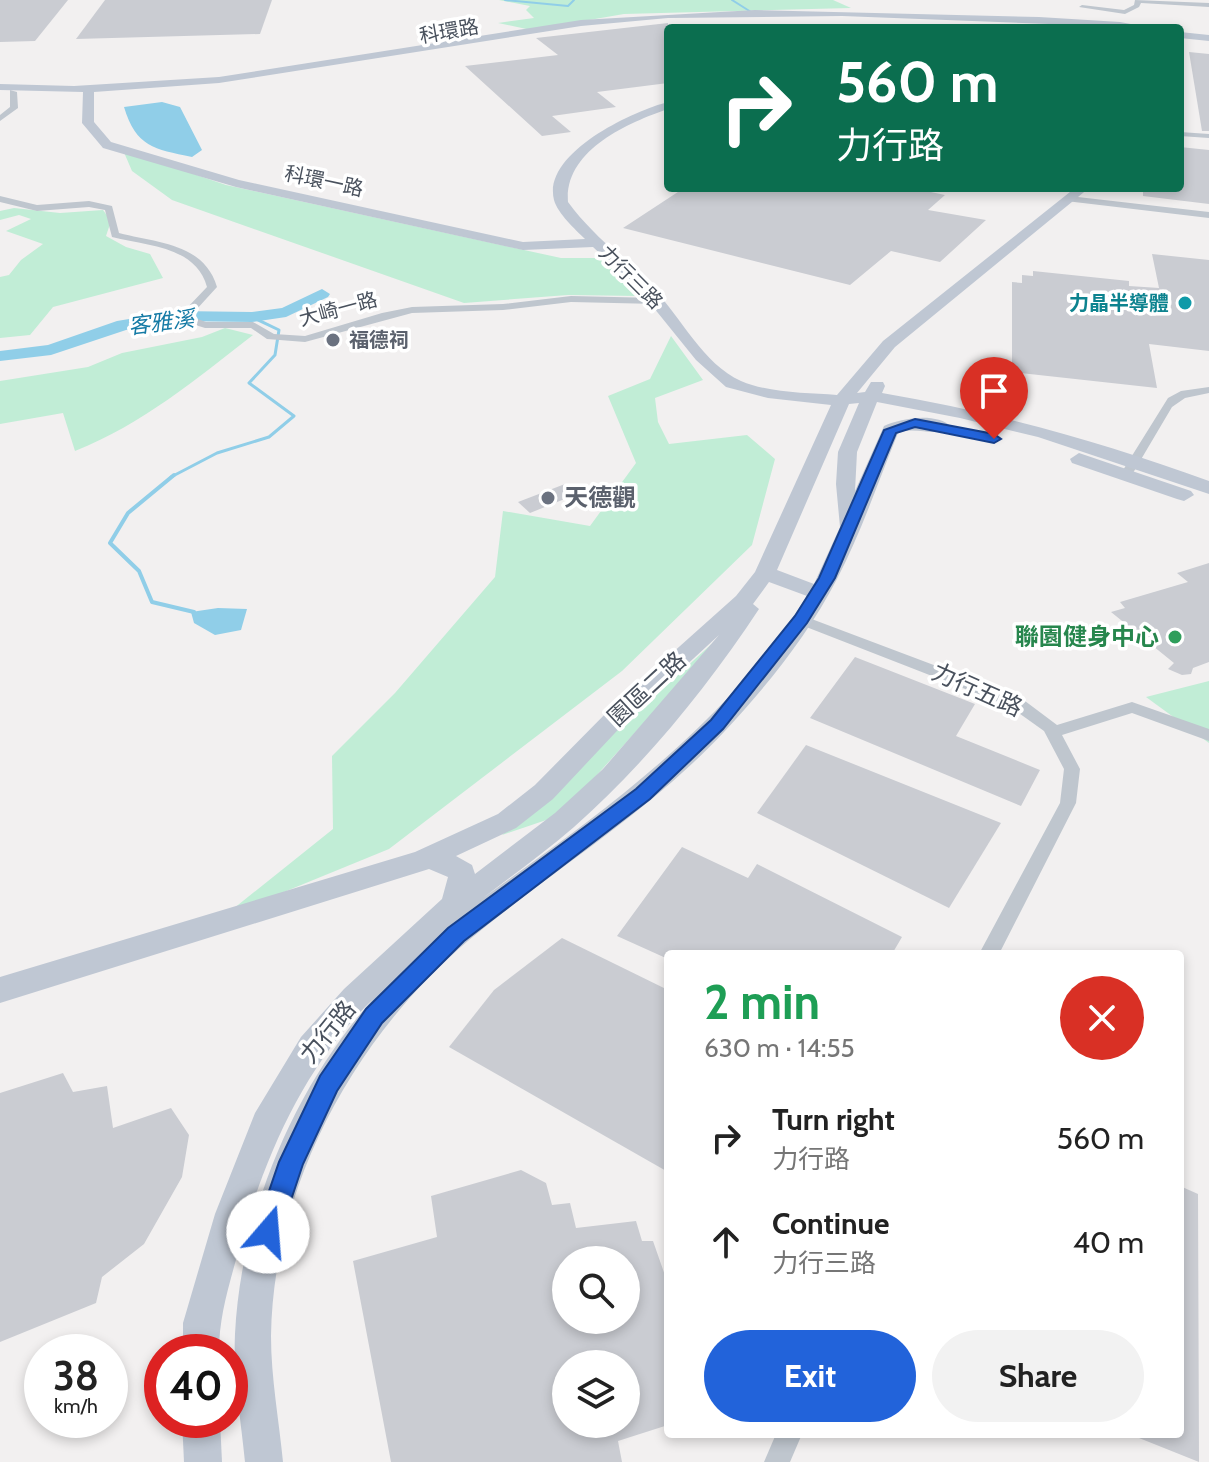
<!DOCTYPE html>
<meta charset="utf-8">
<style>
:root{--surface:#fff;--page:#f2f2f2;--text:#222;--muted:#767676;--accent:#2263da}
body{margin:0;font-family:Cabin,"Noto Sans TC",sans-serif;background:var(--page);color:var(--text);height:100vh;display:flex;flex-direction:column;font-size:30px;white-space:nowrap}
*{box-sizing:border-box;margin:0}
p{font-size:26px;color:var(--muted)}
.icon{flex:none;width:44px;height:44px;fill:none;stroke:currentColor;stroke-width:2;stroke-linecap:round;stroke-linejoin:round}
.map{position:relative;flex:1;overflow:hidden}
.panel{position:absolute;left:664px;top:950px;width:520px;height:488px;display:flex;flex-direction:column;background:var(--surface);border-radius:8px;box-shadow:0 4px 12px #0003}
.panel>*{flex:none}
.guide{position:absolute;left:664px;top:24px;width:520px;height:168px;border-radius:8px;box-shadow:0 4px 12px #0003;background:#0b6e4f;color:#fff;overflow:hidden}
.controls{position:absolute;left:552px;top:1246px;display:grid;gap:16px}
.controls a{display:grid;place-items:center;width:88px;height:88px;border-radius:50%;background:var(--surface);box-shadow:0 4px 12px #0003;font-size:40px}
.speed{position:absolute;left:24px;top:1334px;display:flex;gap:16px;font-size:40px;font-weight:700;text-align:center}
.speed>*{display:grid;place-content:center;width:104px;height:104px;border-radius:50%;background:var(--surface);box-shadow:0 4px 12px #0003;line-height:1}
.speed small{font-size:20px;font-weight:400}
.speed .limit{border:12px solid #d22;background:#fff;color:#111}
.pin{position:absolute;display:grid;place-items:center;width:68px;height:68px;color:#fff;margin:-82px -34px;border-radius:50% 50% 50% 0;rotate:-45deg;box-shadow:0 0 8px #0007}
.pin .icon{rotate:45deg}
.me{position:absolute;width:88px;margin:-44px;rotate:18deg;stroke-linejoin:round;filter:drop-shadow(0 0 6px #0008)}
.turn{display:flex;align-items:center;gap:28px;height:168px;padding:0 40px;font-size:36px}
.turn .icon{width:104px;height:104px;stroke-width:2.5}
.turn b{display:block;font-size:56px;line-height:68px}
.round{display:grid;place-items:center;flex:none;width:84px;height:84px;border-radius:42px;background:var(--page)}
.headline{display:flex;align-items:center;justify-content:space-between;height:136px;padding:0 40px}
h1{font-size:48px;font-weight:800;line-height:60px;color:#1e9e55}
.cta{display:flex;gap:16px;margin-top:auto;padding:16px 40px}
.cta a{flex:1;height:92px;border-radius:48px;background:var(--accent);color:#fff;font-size:32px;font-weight:800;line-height:92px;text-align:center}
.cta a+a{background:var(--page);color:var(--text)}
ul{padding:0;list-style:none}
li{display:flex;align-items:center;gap:24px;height:104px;padding:0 40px}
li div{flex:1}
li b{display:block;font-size:30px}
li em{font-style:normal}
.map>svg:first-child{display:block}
</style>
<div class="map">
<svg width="1209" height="1462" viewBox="0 0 1209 1462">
<rect width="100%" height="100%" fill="#f2f0f0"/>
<g fill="#c1edd6">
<polygon points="499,0 833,0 851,8 624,14 531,30 498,23 534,18 526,10 530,6"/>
<polygon points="123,150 226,185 561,258 604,258 638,296 568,295 464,303 172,200 132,171"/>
<polygon points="14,208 60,213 103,210 111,221 106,236 126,247 150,254 163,278 53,307 30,335 0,338 0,277 9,275 21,260 43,244 6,231 31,219 19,215 0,220 0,211"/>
<path d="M225 328 253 335C196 379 143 424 75 451L63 413 0 424V381L88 367 122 353 202 337Z"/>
<polygon points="671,336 703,380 655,398 658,422 669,444 747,435 775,459 752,545 622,671 389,849 223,917 333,829 332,756 395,693 495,577 503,511 590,526 636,463 608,396 650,379"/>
<polygon points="728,629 561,815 502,835"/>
<polygon points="1209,681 1209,743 1146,697"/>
</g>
<g fill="#90cee8">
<path d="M162 102 180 107 202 150 192 157C154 149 136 147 124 107Z"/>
<polygon points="218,608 247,609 241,630 215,635 194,623 191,612"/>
</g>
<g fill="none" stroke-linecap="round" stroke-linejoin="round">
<g stroke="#90cee8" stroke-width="2">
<polyline points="505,0 568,6 574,0"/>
<polyline points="732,0 751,12"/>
</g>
<polyline stroke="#90cee8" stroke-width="3" points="171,477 217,453 269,437 294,416 249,383 275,355 279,330 252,317"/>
<polyline stroke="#90cee8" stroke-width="4" points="174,475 128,513 110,543 139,571 152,602 194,612"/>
<polygon fill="#90cee8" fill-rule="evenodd" points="322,289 330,294 328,297 286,317 252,322 177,321 126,330 51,355 0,361 0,351 48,345 117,321 177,311 252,312 282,308"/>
</g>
<g fill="#caccd2" fill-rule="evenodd">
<polygon points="0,0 68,0 35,41 0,42"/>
<polygon points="105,0 272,0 260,34 76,39"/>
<polygon points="668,23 668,83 597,92 616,107 552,116 571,132 542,136 465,66 558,55 536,38"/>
<polygon points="1189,52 1209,54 1209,131 1202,131"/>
<polygon points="1180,147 1209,150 1209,204 1143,196 1143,188 1180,188"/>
<polygon points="684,188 912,188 945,195 928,210 986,220 940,262 891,251 850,285 623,228"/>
<polygon points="1152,254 1209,260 1209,351 1149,344 1157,388 1012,372 1012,282 1022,283 1022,275 1033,276 1033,271 1129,281 1129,286 1159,288"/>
<polygon points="565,484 577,494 530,513 518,502"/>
<polygon points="1209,563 1209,662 1193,668 1191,674 1182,675 1168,669 1174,663 1111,612 1125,608 1120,602 1188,582 1177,573"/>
<polygon points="855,657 975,704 956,736 1040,770 1021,806 810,718"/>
<polygon points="806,745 1001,823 949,908 757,813"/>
<polygon points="682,847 748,878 757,864 902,937 892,954 668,954 668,959 617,936"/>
<polygon points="562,938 668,990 668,1172 449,1047 494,990"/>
<polygon points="63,1073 73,1092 107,1086 113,1128 171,1108 189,1135 182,1177 144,1244 102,1277 96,1303 0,1342 0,1093"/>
<path d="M521 1170 546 1183 552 1205 570 1203 576 1228 636 1221 642 1241H653L668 1284V1425L618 1441 622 1462H391L353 1261 437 1237 431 1196ZM566 1260H626V1320H566ZM566 1364H626V1424H566Z"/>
<polygon points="1180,1186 1198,1194 1199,1462 1129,1434 1180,1434"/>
</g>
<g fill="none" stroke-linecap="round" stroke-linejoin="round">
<g fill="#bfc6ce" fill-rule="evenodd">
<polygon points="1135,0 1209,3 1209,7 1141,3 1139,7 1125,14 1079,7 1082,5 1124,10 1134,5"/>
<polygon points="10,90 17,92 18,108 0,121 0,115 10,107"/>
<polygon points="1180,132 1209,134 1209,138 1180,136"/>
<path d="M0 196 37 205 89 201 112 206 119 233C157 243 204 243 217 287L196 310 195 318 206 322H253L274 334 305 336 382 313 412 307 503 304 571 296 657 298 662 301 657 304 571 302 503 310 412 313 305 342 267 339 251 328H205L186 322V309L207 287C196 246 147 246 112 237L105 210 89 207 37 211 0 202Z"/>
<polygon points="1069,196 1209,212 1209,218 1066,201 1066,197"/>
<polygon points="1209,387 1209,393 1185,398 1172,407 1130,478 1122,478 1120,475 1168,398 1181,391"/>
<polygon points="801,615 1021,698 1057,725 1132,702 1209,729 1209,741 1132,713 1062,735 1080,769 1076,803 999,954 979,954 1060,803 1064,769 1044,731 1009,706 796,623 794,620 796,617"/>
<polygon points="776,1434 802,1434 790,1462 764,1462"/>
</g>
<g fill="#bfc7d3" fill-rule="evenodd">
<path d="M755 10 1039 17 1120 22 1152 28 842 16 668 18 581 26 219 83 94 92V122L111 142 239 180 523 242 585 239C575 229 558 214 554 200 542 153 633 111 668 102V109C627 123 564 151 568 202 592 235 625 259 653 288 681 317 703 364 741 381 769 393 807 393 837 395L883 341 1075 188H1089L895 347 857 393 865 392 871 382H883L885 386 882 393C994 412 1102 442 1209 481V494L1038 437 960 418 877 402 857 452 855 491 884 426C902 418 936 412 952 427 938 439 915 425 898 433 878 482 861 533 837 579 808 635 767 686 724 732 648 813 554 869 469 940 355 1036 273 1185 271 1336 271 1378 279 1420 283 1462H245C241 1420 233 1376 235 1334 241 1214 293 1089 373 999 301 1069 263 1161 237 1256 228 1289 219 1318 219 1352H183V1323L215 1214 255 1113 301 1037 344 989 442 899 448 877 429 869 0 1003V977L415 852 498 814 535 785 614 705 736 596 755 572 831 405 768 398 726 387 696 360 641 292 593 247 523 250 236 187 103 148 82 123 83 92 0 90V84L74 86 219 77 581 20ZM859 403 838 452 836 484 840 527 814 584 777 570 849 404ZM769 582 807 596C726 725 604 811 483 898 513 875 545 852 574 827 644 765 707 688 759 609L753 604ZM719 635 603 769 555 813 475 874 472 865 456 856 516 828 553 799 630 717Z"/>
<polygon points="1180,32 1209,35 1209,41 1180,38"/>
<polygon points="1079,453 1191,491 1194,495 1184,501 1177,499 1072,463 1070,459"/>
<polygon points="182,1420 220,1420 222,1462 184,1462"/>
</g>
</g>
<polygon fill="#2263da" stroke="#16408e" stroke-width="2" points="915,419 994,434 1001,439 994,443 915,427 896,433 835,578 807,623 723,729 650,799 464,941 382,1023 337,1091 303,1164 277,1242 268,1245 259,1242 255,1232 279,1162 320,1076 366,1009 448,928 636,789 711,720 795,616 819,578 884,430"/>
<circle fill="#0f9aa8" stroke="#fff" stroke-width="3" cx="1185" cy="303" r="8"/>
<g fill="#6b7280" stroke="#fff" stroke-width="3">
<circle cx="333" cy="340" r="8"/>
<circle cx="548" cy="498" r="8"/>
</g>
<circle fill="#2e9e5b" stroke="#fff" stroke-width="3" cx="1175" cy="637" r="8"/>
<g text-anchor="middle" stroke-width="7" stroke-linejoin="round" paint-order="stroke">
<g font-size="20" fill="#49515d" stroke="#fff">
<text transform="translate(449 31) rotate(-10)" y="7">科環路</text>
<text transform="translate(324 181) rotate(12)" y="7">科環一路</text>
<text transform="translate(631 277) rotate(45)" y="7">力行三路</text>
<text transform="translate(338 309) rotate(-15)" y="7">大崎一路</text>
</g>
<g font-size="20" font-weight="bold" fill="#0d838f" stroke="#fff" text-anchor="end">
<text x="1169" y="310">力晶半導體</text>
</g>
<g font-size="20" font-weight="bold" fill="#5b616d" stroke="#fff" text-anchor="start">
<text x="349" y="347">福德祠</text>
</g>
<g font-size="22" font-style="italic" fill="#147aa5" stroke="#fff">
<text transform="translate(161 322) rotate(-7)" y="8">客雅溪</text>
</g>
<g font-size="24" font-weight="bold" fill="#5b616d" stroke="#fff" text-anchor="start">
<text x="564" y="506">天德觀</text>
</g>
<g font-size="24" font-weight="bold" fill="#27864d" stroke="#fff" text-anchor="end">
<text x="1159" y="645">聯園健身中心</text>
</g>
<g font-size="24" fill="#49515d" stroke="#fff">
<text transform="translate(647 689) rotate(-43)" y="8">園區二路</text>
<text transform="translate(977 690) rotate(24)" y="8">力行五路</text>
<text transform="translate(328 1032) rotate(-51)" y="8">力行路</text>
</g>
</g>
</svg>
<div class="controls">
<a><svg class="icon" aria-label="search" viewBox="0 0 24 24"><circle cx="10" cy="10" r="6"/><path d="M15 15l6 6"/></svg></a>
<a><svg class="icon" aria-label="layers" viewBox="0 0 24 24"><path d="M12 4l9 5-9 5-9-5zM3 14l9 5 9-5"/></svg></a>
</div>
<div class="speed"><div>38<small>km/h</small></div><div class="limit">40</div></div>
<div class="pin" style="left:994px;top:439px;background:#d93025"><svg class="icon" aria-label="arrive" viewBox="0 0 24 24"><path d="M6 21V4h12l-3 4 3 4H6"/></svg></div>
<svg class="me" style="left:268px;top:1232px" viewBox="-20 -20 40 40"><circle r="19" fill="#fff"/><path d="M0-13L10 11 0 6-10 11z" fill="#2263da"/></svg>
<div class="guide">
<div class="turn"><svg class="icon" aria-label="right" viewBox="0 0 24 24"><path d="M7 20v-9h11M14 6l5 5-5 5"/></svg><div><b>560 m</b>力行路</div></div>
</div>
<section class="panel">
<div class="headline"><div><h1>2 min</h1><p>630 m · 14:55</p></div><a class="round" style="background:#d93025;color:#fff"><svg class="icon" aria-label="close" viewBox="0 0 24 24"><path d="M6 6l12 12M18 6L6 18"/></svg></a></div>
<ul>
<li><svg class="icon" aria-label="right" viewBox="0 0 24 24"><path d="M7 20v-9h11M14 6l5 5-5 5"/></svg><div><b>Turn right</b><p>力行路</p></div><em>560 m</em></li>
<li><svg class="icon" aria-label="ahead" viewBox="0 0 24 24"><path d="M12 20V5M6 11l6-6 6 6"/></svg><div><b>Continue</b><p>力行三路</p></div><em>40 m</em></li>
</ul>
<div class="cta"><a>Exit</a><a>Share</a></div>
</section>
</div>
